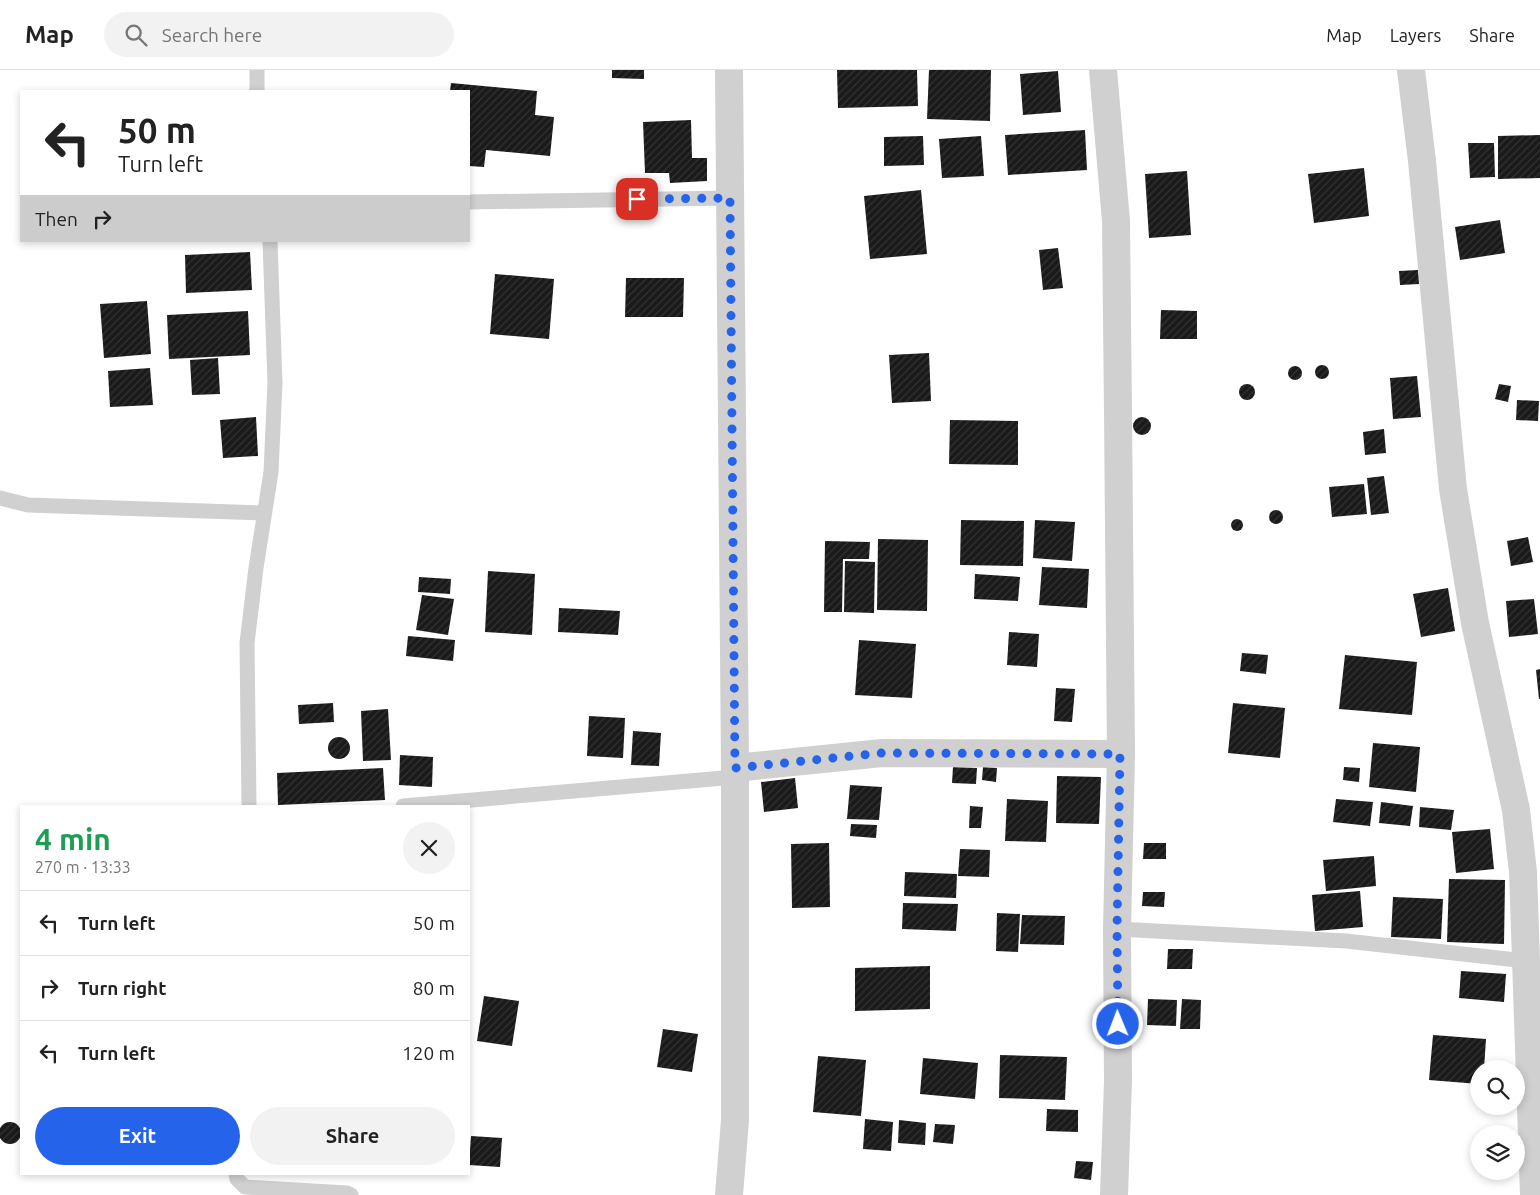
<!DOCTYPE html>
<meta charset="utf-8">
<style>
:root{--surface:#fff;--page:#f2f2f2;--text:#222;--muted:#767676;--line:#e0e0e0;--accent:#2563eb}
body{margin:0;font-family:Ubuntu,sans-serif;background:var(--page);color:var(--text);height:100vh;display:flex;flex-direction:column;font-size:19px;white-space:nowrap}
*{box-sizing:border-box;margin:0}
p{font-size:16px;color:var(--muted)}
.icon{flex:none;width:28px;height:28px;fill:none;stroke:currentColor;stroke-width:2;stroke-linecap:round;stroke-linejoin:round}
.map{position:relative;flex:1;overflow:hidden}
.sheet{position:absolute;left:20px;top:735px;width:450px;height:370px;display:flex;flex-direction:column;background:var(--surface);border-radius:0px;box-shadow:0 2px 8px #0003}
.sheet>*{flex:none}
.top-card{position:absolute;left:20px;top:20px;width:450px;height:152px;border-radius:0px;box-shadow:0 2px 8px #0003;background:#fff;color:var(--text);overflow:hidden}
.buttons{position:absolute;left:1470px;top:990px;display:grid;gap:10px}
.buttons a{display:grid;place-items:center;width:55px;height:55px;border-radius:50%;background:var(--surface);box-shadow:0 2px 8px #0003;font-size:25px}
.pin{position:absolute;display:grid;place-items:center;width:42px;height:42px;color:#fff;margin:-21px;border-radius:10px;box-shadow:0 2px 8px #0006}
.me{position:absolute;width:55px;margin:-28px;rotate:359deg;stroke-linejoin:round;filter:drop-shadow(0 0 4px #0008)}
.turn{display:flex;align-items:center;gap:18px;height:105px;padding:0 15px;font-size:22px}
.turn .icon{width:65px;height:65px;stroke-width:2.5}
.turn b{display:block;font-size:35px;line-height:42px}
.then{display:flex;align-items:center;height:48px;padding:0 15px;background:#0003;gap:10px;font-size:19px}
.round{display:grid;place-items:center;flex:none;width:52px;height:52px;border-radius:26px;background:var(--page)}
.overview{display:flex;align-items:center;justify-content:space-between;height:85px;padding:0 15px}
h1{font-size:30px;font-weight:700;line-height:38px;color:#1e9e55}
.button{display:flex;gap:10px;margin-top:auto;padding:10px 15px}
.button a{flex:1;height:58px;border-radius:30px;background:var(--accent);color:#fff;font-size:20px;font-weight:700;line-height:58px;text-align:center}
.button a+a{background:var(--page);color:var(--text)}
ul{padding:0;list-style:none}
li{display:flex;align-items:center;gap:15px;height:65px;padding:0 15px;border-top:1px solid var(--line)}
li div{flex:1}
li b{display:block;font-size:19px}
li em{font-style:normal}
header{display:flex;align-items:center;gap:30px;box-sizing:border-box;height:70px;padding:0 25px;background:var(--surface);border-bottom:1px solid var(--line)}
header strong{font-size:24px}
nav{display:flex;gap:28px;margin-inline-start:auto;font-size:18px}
.search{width:350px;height:45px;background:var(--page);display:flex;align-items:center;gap:12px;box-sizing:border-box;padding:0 18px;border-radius:28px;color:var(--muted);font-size:19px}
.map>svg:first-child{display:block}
</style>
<header>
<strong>Map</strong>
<div class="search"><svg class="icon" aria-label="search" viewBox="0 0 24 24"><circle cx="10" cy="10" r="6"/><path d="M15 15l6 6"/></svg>Search here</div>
<nav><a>Map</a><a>Layers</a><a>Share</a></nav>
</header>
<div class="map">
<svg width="1540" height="1125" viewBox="0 0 1540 1125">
<defs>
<pattern id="building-hatch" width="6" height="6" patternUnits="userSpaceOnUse" patternTransform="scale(1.25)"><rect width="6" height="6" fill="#1a1a1a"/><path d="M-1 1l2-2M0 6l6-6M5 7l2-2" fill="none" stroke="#333"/></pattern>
</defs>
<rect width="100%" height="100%" fill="#fff"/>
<g fill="url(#building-hatch)">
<polygon points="612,0 644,0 644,9 612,8"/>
<polygon points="837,0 917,0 918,36 838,38"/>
<polygon points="929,0 991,0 990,51 927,49"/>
<polygon points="1058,1 1061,42 1023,45 1020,4"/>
<polygon points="451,13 537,21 535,45 554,47 550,86 486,80 484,97 469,96 469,21 450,21"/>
<polygon points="691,50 692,88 707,88 707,111 670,113 669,103 645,103 643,52"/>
<polygon points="1085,60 1087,100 1008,105 1005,65"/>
<polygon points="1540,65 1540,108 1498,109 1498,66"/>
<polygon points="923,66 924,95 884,96 884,67"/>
<polygon points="981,66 984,106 942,108 939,69"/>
<polygon points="1468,73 1494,73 1495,107 1470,108"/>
<polygon points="1364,98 1369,146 1314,153 1308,104"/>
<polygon points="1187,101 1191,165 1149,168 1145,104"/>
<polygon points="921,120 927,184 870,189 864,126"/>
<polygon points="1500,150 1505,183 1460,190 1455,157"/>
<polygon points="1058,178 1063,218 1043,220 1039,180"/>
<polygon points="250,182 252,220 186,223 185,185"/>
<polygon points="1418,200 1419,214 1400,215 1399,201"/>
<polygon points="495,204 554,209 549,269 490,264"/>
<polygon points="626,208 684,208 683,247 625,247"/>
<polygon points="147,231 151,284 104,288 100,234"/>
<polygon points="1161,240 1197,241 1197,269 1160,269"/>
<polygon points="248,241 250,285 169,289 167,245"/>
<polygon points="929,283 931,331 892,333 889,285"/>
<polygon points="218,288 220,324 192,325 190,290"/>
<circle cx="1322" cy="302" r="7"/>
<circle cx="1295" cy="303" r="7"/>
<polygon points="150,298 153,335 110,337 108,301"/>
<polygon points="1417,306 1421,347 1393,349 1390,308"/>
<polygon points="1499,314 1511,316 1508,332 1495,329"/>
<circle cx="1247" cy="322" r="8"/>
<polygon points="1517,330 1539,331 1538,351 1516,350"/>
<circle cx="1142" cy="356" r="9"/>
<polygon points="256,347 258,386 223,388 220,350"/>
<polygon points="950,350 1018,351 1018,395 949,394"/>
<polygon points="1384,359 1386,383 1365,385 1363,362"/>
<polygon points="1384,406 1389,443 1371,445 1367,408"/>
<polygon points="1364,414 1367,444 1332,447 1329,417"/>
<circle cx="1276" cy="447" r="7"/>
<circle cx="1237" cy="455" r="6"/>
<polygon points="961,450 1024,451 1023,496 960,495"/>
<polygon points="1035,450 1075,452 1072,491 1033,488"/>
<polygon points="1528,467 1533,492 1511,496 1507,471"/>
<polygon points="878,469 928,470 927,541 877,540"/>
<polygon points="825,471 870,472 869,489 843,489 842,542 824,542"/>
<polygon points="845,491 875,492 874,543 844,542"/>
<polygon points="1042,497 1089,499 1087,538 1039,535"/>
<polygon points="488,501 535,504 532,565 485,562"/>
<polygon points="975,504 1020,507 1018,531 974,529"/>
<polygon points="419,507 451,509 450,524 418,522"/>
<polygon points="1448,518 1455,561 1421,567 1413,524"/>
<polygon points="422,525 454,529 448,565 416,560"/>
<polygon points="1534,529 1538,564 1509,567 1506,531"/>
<polygon points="559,538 620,541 618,565 558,562"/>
<polygon points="1009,562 1039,564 1037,597 1007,595"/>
<polygon points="408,566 455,570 453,591 406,586"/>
<polygon points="859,570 916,574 912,628 855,625"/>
<polygon points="1242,583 1268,585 1266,604 1240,601"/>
<polygon points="1345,585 1417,592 1412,645 1339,639"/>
<polygon points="1540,599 1540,629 1539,629 1536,600"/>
<polygon points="1056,618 1075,619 1072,652 1054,651"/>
<polygon points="333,633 334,652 299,654 298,635"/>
<polygon points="1233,633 1285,638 1280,688 1228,683"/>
<polygon points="388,639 391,690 363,691 361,641"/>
<polygon points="589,646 625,648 623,688 587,686"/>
<polygon points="633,661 661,663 659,696 631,695"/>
<circle cx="339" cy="678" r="11"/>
<polygon points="1373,673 1420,677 1416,722 1369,717"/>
<polygon points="400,685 433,687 432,717 399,715"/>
<polygon points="953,697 977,698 976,714 952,713"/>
<polygon points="983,697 997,698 996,712 982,710"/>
<polygon points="1344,697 1360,698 1359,712 1343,710"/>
<polygon points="383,698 385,730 278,735 277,703"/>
<polygon points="1057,706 1101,707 1099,754 1056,753"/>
<polygon points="795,708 798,738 764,742 761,712"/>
<polygon points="850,715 882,717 879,750 847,749"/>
<polygon points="1007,729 1048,731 1046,772 1005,771"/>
<polygon points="1336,729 1373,732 1370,756 1333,752"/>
<polygon points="1381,732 1413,736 1410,756 1379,753"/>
<polygon points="970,736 983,737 981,758 969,758"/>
<polygon points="1420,737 1454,740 1451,760 1419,757"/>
<polygon points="851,754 877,755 876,768 850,766"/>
<polygon points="1490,759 1494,799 1456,803 1452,762"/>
<polygon points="829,773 830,837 792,838 791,774"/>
<polygon points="1144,773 1166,773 1166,789 1143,789"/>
<polygon points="960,779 990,780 989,807 958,806"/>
<polygon points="1374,786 1376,816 1326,821 1323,790"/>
<polygon points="905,802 957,804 956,828 904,826"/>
<polygon points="1449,809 1505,810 1504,874 1447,872"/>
<polygon points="1360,821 1363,857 1315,861 1312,825"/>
<polygon points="1143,822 1165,822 1164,837 1142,836"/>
<polygon points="1393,827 1443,829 1441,869 1391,867"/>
<polygon points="903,833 958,834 956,861 902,859"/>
<polygon points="997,843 1020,844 1018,882 996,881"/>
<polygon points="1022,845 1065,846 1064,875 1020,874"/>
<polygon points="1168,879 1193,879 1192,899 1167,899"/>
<polygon points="930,896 930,939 855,941 855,898"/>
<polygon points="1461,901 1506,904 1504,932 1459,928"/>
<polygon points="484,926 519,931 512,976 477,971"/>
<polygon points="1148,929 1177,930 1176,956 1147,955"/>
<polygon points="1182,929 1201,930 1200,959 1180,959"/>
<polygon points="663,959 698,964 692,1002 657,997"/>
<polygon points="1433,965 1486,969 1484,999 1479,999 1479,1014 1429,1010"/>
<polygon points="1000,985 1067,987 1065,1030 999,1028"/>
<polygon points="818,986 866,990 861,1046 813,1042"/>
<polygon points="923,988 978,993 975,1029 920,1024"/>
<polygon points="1047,1039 1078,1040 1078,1062 1046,1061"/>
<polygon points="865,1049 893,1052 891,1081 863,1079"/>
<polygon points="899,1050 926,1053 925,1075 898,1073"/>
<circle cx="10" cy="1063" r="11"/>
<polygon points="935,1054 955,1055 953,1074 933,1072"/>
<polygon points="471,1066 502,1068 500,1097 469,1095"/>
<polygon points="1076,1091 1093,1092 1091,1110 1074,1108"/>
</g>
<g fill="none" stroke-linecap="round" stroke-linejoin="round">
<g stroke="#d0d0d0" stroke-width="15">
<polyline points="257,0 257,21"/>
<polyline points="469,132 730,128"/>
<polyline points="0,428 28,435 263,443"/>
<polyline points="249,736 247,573 256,498 271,402 275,313 270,171"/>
<polyline points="403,736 735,707"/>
<polyline points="1117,859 1346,871 1526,891"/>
<polyline points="236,1104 237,1109 245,1117 347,1123 351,1125"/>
</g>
<g stroke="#d0d0d0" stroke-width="28">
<polyline points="729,0 735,698 735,1050 729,1125"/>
<polyline points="1103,0 1116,151 1118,343 1121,684 1117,859 1118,1011 1114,1125"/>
<polyline points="1411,0 1422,91 1453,419 1475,553 1516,740 1523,802 1534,1125"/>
<polyline points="735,698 882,683 1121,684"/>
</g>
</g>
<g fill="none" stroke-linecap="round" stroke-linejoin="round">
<polyline stroke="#2563eb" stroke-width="9" stroke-dasharray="0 16.2" points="637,129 730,128 735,698 882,683 1120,684 1117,859 1118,954"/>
</g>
</svg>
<div class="buttons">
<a><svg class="icon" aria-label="search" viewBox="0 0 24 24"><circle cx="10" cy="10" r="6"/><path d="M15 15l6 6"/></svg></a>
<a><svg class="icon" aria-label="layers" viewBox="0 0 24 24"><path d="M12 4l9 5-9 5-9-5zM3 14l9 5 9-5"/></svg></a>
</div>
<div class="pin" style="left:637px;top:129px;background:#d93025"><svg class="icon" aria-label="arrive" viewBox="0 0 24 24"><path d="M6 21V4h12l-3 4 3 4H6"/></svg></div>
<svg class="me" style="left:1118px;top:954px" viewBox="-20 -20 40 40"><circle r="17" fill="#2563eb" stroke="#fff" stroke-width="3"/><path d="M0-11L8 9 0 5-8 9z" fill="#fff"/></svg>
<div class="top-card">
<div class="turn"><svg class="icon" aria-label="left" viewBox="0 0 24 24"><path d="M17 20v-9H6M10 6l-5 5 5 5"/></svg><div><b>50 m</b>Turn left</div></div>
<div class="then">Then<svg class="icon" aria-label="right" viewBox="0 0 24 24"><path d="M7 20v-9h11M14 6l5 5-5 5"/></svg></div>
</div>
<section class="sheet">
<div class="overview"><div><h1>4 min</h1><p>270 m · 13:33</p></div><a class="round"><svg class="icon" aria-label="close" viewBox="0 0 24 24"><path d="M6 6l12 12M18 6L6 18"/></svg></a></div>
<ul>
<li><svg class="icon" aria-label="left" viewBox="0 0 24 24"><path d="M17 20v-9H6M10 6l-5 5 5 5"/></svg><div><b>Turn left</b></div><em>50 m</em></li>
<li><svg class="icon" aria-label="right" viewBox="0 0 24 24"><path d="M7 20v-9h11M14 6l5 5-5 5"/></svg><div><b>Turn right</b></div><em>80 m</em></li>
<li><svg class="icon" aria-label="left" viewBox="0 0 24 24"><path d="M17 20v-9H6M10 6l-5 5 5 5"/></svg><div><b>Turn left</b></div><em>120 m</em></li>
</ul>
<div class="button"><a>Exit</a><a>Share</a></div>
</section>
</div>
